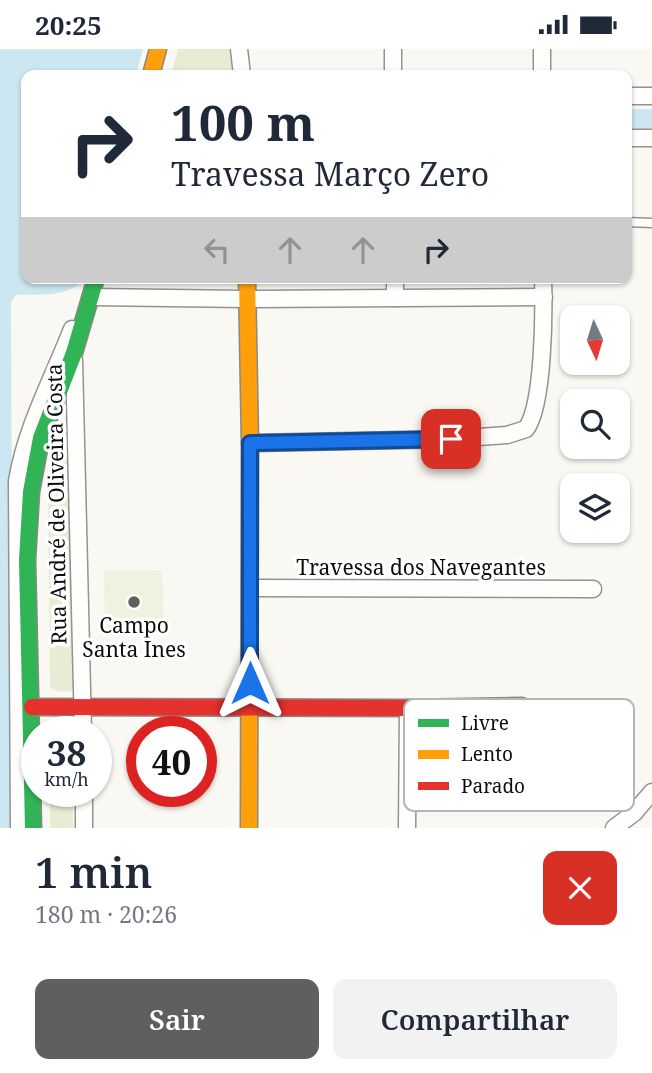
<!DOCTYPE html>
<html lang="pt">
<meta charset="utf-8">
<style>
:root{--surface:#fff;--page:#f2f2f3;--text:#1f2937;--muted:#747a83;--accent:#605f5d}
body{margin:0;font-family:"Noto Serif",serif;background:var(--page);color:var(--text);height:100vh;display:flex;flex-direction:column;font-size:26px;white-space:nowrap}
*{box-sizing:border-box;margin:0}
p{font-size:23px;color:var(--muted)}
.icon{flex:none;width:38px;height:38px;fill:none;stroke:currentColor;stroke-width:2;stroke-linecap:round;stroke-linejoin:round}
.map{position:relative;height:779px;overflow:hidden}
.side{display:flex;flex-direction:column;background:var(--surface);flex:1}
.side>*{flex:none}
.banner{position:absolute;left:21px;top:21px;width:611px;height:214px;border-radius:14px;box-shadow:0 2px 5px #0004;background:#fff;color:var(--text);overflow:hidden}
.needle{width:46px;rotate:176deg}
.buttons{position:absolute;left:560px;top:256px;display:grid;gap:14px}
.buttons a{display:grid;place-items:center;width:70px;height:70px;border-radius:14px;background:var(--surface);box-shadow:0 2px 5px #0004;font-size:35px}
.speed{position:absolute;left:21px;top:667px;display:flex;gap:14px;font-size:35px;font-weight:700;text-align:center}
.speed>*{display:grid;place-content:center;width:91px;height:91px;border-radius:50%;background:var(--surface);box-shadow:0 2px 5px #0004;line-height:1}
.speed small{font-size:18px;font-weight:400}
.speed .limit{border:10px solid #d22;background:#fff;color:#111}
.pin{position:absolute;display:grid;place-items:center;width:60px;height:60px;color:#fff;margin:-30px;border-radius:14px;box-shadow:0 4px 10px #0006}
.me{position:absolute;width:77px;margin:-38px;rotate:0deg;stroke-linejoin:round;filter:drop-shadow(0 0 5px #0008)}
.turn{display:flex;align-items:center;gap:24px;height:147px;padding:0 35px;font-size:32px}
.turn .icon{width:91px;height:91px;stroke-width:2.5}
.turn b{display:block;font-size:49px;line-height:60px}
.lanes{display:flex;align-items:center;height:66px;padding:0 35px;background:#0003;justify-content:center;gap:35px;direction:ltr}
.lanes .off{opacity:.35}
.round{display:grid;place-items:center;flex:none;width:74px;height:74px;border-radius:14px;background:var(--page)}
.summary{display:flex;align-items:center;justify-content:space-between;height:119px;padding:0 35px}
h1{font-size:42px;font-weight:600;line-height:52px}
.action{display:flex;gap:14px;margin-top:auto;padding:14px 35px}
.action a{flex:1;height:80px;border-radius:14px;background:var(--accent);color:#fff;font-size:28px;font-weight:600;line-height:80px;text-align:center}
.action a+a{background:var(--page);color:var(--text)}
.status{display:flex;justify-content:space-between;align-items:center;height:49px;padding:0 35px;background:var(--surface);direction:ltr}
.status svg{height:19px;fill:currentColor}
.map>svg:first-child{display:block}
</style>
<div class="status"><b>20:25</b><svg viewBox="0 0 49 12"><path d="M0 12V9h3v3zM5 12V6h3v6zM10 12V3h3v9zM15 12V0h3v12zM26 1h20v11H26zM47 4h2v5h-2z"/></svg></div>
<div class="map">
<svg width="652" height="779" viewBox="0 0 652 779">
<rect width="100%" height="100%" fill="#faf8f2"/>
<g fill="#e6edd4">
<polygon points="178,0 233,0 235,15 228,26 171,26"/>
<path d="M72 350 75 637 71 642C61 643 56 644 50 637L48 447 52 409Z"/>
<rect x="50" y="742" width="23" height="37"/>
</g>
<polygon fill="#eef2de" points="162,521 164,587 105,585 104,522"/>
<g fill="#cce7f1">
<path d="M0 0H143L136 26H26V229H86C68 249 41 245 16 246L11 253 13 779H0Z"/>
<polygon points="626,60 652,60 652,85 627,85"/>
</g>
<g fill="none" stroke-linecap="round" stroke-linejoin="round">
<g stroke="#949390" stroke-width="11">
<polyline id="lane" points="626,173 652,174"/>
</g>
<g stroke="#949390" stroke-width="19">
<g id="street">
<polyline points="239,0 242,26"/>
<polyline points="393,0 393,26"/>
<polyline points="542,0 542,26"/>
<polyline points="626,47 652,47"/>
<polyline points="626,89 652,89"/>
<polyline points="91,248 247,250 544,248"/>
<polyline points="395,249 395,229"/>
<polyline points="74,311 83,682"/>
<path d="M250 394 451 390 507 386 526 380C544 356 544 261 543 229"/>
<polyline points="250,539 593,540"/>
<polyline points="84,742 84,779"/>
<path d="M19 779 17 432C26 378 52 331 72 280"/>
<polyline points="407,779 408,659"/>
<polyline points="614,779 634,764 652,743"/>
</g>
</g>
<g stroke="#8a8987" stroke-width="19">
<polyline id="fast" points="33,779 27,511 31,443 41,389 74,304 96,229"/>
</g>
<g stroke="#8a8987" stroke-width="19">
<g id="slow">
<polyline points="151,26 158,0"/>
<polyline points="247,229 250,394 249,779"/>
</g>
</g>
<g stroke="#8a8987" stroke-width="19">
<polyline id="jam" points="32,658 408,659 522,657"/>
</g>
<use href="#lane" stroke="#fefefd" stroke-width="8"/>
<use href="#street" stroke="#fefefd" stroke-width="16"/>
<use href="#fast" stroke="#30b455" stroke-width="16"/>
<use href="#slow" stroke="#ff9f0a" stroke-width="16"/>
<use href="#jam" stroke="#e5322d" stroke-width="16"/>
</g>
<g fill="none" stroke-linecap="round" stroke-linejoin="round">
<g stroke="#114b97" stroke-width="18">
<polyline id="route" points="250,634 250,394 451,390"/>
</g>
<use href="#route" stroke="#1a73e8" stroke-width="12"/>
</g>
<circle fill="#605f5d" stroke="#fff" stroke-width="2.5" cx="134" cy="553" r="7"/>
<g text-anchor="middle" stroke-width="7" stroke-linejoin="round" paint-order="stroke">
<g font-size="21" fill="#0d0d0d" stroke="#fff">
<text transform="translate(57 455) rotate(-91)" y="7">Rua André de Oliveira Costa</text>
<text x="421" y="526">Travessa dos Navegantes</text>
</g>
<g font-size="21" fill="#0d0d0d" stroke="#fff">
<text x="134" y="584">Campo<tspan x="134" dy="24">Santa Ines</tspan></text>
</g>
</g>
<rect x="404" y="650" width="230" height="112" rx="10" fill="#fff" stroke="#b6b6b6" stroke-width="2"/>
<rect x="418" y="670" width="31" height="8" fill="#30b455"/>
<rect x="418" y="701" width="31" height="9" fill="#ff9f0a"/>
<rect x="418" y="733" width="31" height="8" fill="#e5322d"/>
<g font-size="19" fill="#0d0d0d">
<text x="461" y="681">Livre</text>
<text x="461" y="712">Lento</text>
<text x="461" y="744">Parado</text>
</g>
</svg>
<div class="buttons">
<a><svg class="needle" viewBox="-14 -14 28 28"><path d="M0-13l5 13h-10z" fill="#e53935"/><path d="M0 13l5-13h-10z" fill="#747a83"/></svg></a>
<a><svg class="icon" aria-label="search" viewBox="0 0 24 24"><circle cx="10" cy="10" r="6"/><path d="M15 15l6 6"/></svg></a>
<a><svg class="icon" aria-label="layers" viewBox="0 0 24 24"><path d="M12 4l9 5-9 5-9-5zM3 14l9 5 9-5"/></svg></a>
</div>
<div class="speed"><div>38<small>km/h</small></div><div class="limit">40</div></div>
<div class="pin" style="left:451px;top:390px;background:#d93025"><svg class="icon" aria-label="arrive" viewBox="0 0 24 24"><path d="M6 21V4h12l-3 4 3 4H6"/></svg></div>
<svg class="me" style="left:250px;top:634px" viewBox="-20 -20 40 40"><path d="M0-17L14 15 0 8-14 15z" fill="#1a73e8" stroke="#fff" stroke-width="4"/></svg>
<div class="banner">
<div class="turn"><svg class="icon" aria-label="right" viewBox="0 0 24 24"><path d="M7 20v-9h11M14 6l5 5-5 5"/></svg><div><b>100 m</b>Travessa Março Zero</div></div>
<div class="lanes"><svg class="icon off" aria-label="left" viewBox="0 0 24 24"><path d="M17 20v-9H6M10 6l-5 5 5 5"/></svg><svg class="icon off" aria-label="ahead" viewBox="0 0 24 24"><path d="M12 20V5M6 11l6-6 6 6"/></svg><svg class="icon off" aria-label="ahead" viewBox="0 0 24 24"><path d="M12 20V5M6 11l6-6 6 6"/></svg><svg class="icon" aria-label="right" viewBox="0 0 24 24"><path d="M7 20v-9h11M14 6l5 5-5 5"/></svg></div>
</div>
</div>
<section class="side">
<div class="summary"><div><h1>1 min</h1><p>180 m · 20:26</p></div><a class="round" style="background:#d93025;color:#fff"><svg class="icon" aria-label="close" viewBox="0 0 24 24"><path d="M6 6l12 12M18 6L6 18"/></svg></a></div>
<div class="action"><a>Sair</a><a>Compartilhar</a></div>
</section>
